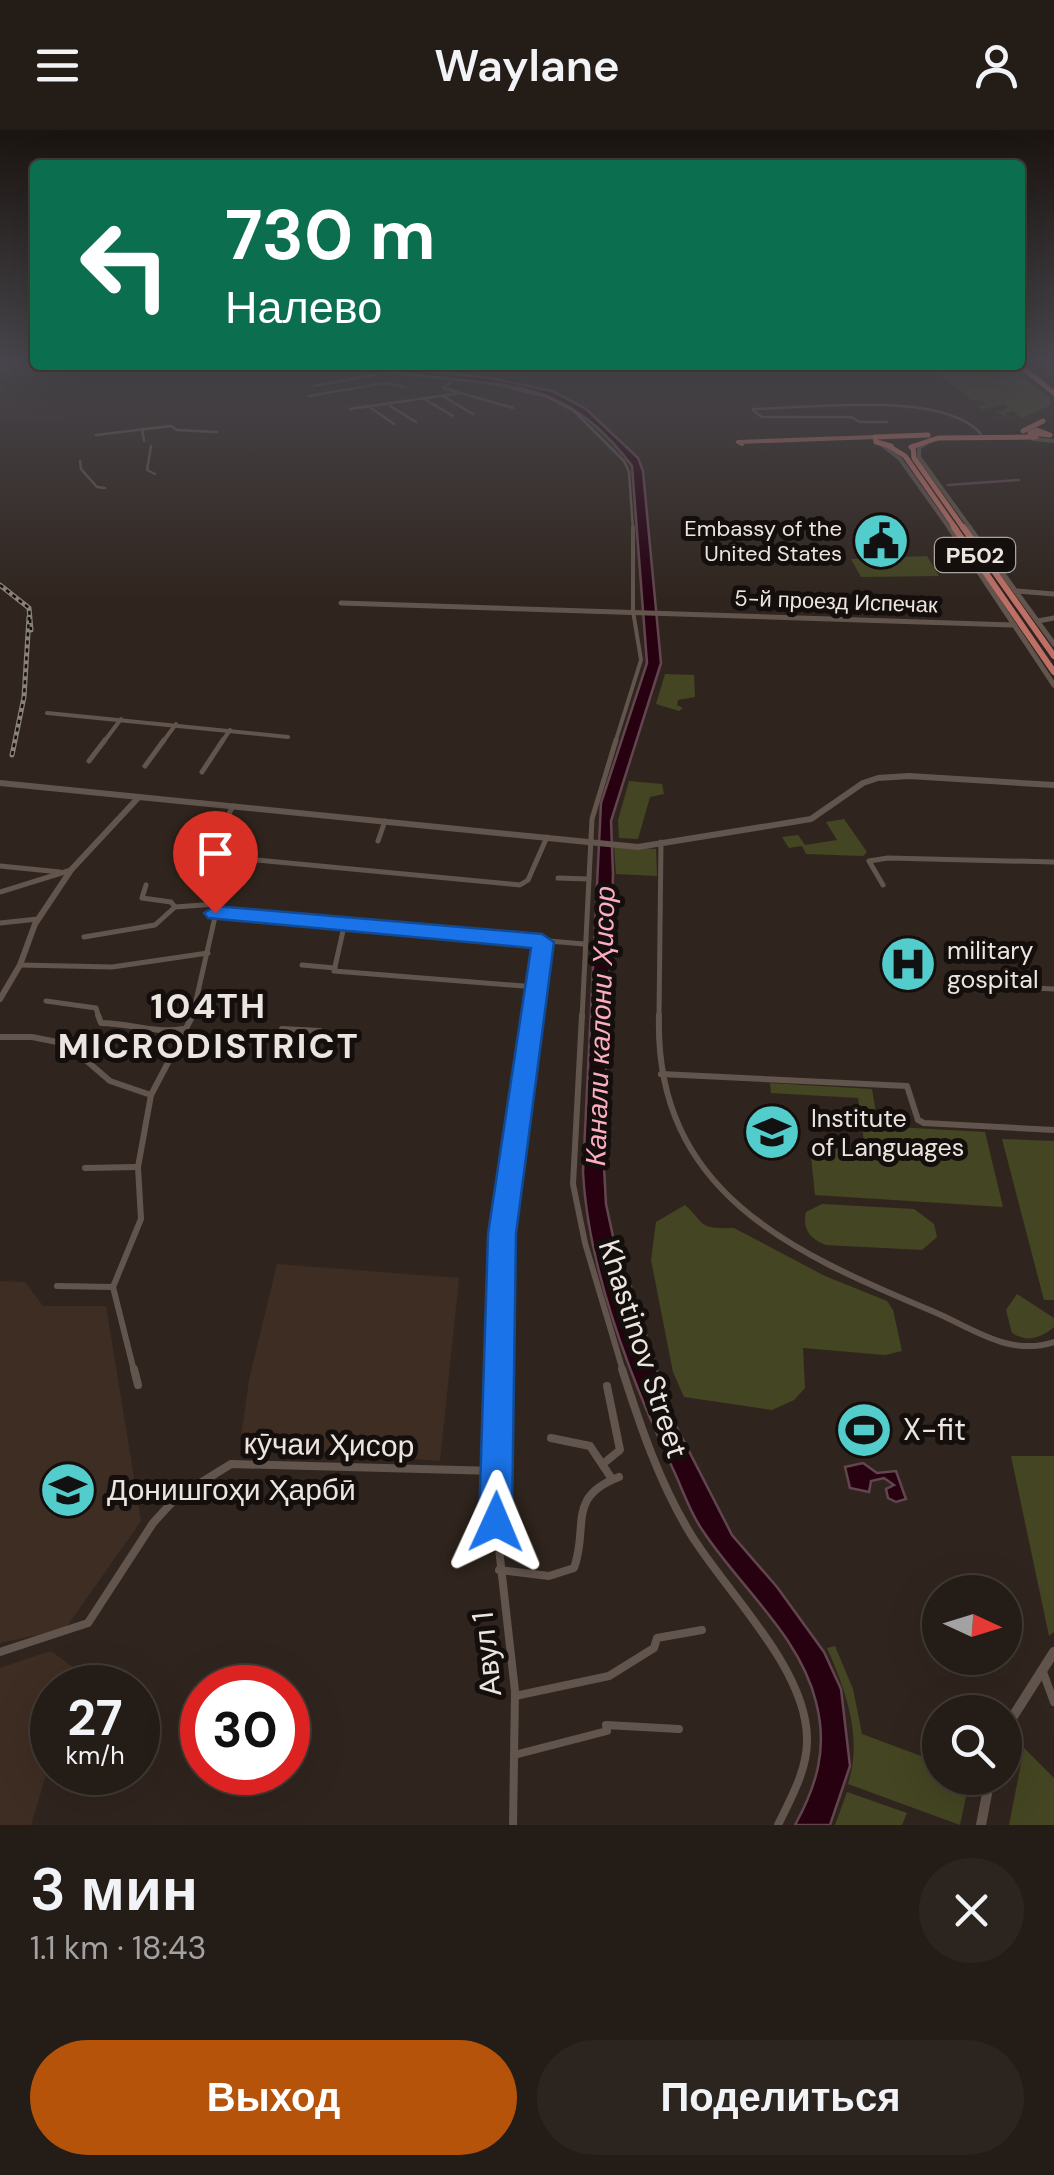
<!DOCTYPE html>
<html lang="ru">
<meta charset="utf-8">
<style>
:root{--surface:#241c16;--page:#2c251f;--text:#f1f3f6;--muted:#a3a1a1;--line:#413a35;--accent:#b45309}
body{margin:0;font-family:"DM Sans",sans-serif;background:var(--page);color:var(--text);height:100vh;display:flex;flex-direction:column;font-size:38px;white-space:nowrap}
*{box-sizing:border-box;margin:0}
p{font-size:32px;color:var(--muted)}
.icon{flex:none;width:55px;height:55px;fill:none;stroke:currentColor;stroke-width:2;stroke-linecap:round;stroke-linejoin:round}
.map{position:relative;height:1695px;overflow:hidden}
.drawer{display:flex;flex-direction:column;background:var(--surface);flex:1}
.drawer>*{flex:none}
.banner{position:absolute;left:30px;top:30px;width:995px;height:210px;border-radius:10px;box-shadow:0 10px 40px #0002,0 0 0 2px var(--line);background:#0b6e4f;color:#fff;overflow:hidden}
.needle{width:65px;rotate:94deg}
.tools{position:absolute;left:922px;top:1445px;display:grid;gap:20px}
.tools a{display:grid;place-items:center;width:100px;height:100px;border-radius:50%;background:var(--surface);box-shadow:0 10px 40px #0002,0 0 0 2px var(--line);font-size:50px}
.speed{position:absolute;left:30px;top:1535px;display:flex;gap:20px;font-size:50px;font-weight:700;text-align:center}
.speed>*{display:grid;place-content:center;width:130px;height:130px;border-radius:50%;background:var(--surface);box-shadow:0 10px 40px #0002,0 0 0 2px var(--line);line-height:1}
.speed small{font-size:25px;font-weight:400}
.speed .limit{border:15px solid #d22;background:#fff;color:#111}
.pin{position:absolute;display:grid;place-items:center;width:85px;height:85px;color:#fff;margin:-102px -42px;border-radius:50% 50% 50% 0;rotate:-45deg;box-shadow:0 0 10px #0007}
.pin .icon{rotate:45deg}
.me{position:absolute;width:110px;margin:-55px;rotate:1deg;stroke-linejoin:round;filter:drop-shadow(0 0 8px #0008)}
.turn{display:flex;align-items:center;gap:35px;height:210px;padding:0 30px;font-size:45px}
.turn .icon{width:130px;height:130px;stroke-width:2.5}
.turn b{display:block;font-size:70px;line-height:85px}
.round{display:grid;place-items:center;flex:none;width:105px;height:105px;border-radius:52px;background:var(--page)}
.head{display:flex;align-items:center;justify-content:space-between;height:170px;padding:0 30px}
h1{font-size:60px;font-weight:600;line-height:75px}
.button{display:flex;gap:20px;margin-top:auto;padding:20px 30px}
.button a{flex:1;height:115px;border-radius:60px;background:var(--accent);color:#fff;font-size:40px;font-weight:600;line-height:115px;text-align:center}
.button a+a{background:var(--page);color:var(--text)}
header{display:flex;justify-content:space-between;align-items:center;height:130px;padding:0 30px;background:var(--surface);font-size:45px;font-weight:600}
.map>svg:first-child{display:block}
</style>
<header><svg class="icon" aria-label="menu" viewBox="0 0 24 24"><path d="M4 6h16M4 12h16M4 18h16"/></svg>Waylane<svg class="icon" aria-label="person" viewBox="0 0 24 24"><circle cx="12" cy="8" r="4"/><path d="M4 21q1-7 8-7t8 7"/></svg></header>
<div class="map">
<svg width="1054" height="1695" viewBox="0 0 1054 1695">
<rect width="100%" height="100%" fill="#30251e"/>
<g fill="#3e2d22">
<polygon points="277,1134 459,1148 440,1331 262,1317 241,1307 249,1250"/>
<polygon points="0,1151 25,1152 43,1176 106,1176 141,1391 65,1499 0,1513"/>
<polygon points="51,1521 78,1541 73,1557 52,1558 52,1625 31,1695 0,1695 0,1538"/>
</g>
<g fill="#444522">
<polygon points="927,235 1007,235 1049,267 1051,275 1022,288 1013,281 1005,283 1010,288 995,282 1008,278 1004,274 981,280 978,276 986,275 982,271 971,270"/>
<polygon points="927,426 939,446 861,447 851,429"/>
<polygon points="665,544 694,545 695,567 678,570 677,575 683,578 679,581 656,574"/>
<polygon points="629,651 662,654 664,664 650,667 638,709 619,708 618,690"/>
<polygon points="844,689 867,722 863,726 806,724 802,716 789,718 782,707 798,705 805,715 837,710 826,692"/>
<polygon points="614,717 656,719 657,746 616,744"/>
<polygon points="770,953 872,959 878,996 985,1002 1003,1077 815,1065 810,1017 865,1019 858,968 771,963"/>
<polygon points="1002,1009 1054,1011 1054,1170 1044,1170"/>
<path d="M822 1074 914 1079 934 1094 937 1107 922 1120 826 1115C810 1109 802 1099 806 1082Z"/>
<path d="M685 1075C707 1095 697 1099 734 1098L825 1146 887 1171 893 1180 902 1221 885 1225 803 1218 805 1258 794 1270 772 1280 684 1267 673 1242 651 1130 656 1092Z"/>
<path d="M1017 1164 1054 1188V1197C1041 1208 1027 1213 1012 1203L1006 1180Z"/>
<polygon points="1011,1326 1054,1326 1054,1502 1049,1506"/>
<path d="M835 1516 853 1559 862 1604 940 1633V1648H970L960 1695 848 1654C863 1608 846 1561 827 1518Z"/>
<polygon points="1024,1618 1054,1648 1054,1695 1009,1695"/>
<polygon points="847,1662 907,1683 902,1695 835,1695"/>
</g>
<g fill="#270110" stroke="#62454e" stroke-width="2.5">
<path d="M369 235 490 248 552 261 586 279 638 328 643 341 661 533 611 691 613 744 603 1018 606 1074 619 1134 631 1157 672 1288 732 1405 777 1457 824 1522 841 1559 850 1636 830 1695H795C817 1655 828 1618 816 1572 800 1506 739 1456 703 1401 690 1383 683 1360 673 1339 632 1252 588 1139 583 1042L601 673 647 533 632 336C551 228 480 265 369 235Z"/>
<polygon points="863,1333 877,1343 896,1341 906,1369 896,1372 888,1368 886,1359 894,1355 884,1348 871,1351 869,1362 850,1358 845,1337"/>
</g>
<g fill="none" stroke-linecap="round" stroke-linejoin="round">
<polyline stroke="#62454e" stroke-width="2.5" points="948,355 1019,350"/>
<g stroke="#62554d" stroke-width="2.5">
<polyline points="364,235 388,242 492,254 545,266 574,281 624,331 629,342 633,399"/>
<polyline points="451,252 443,258 513,278"/>
<polyline points="314,256 374,245"/>
<polyline points="309,266 385,253 406,257"/>
<polyline points="444,267 473,284"/>
<polyline points="426,270 453,286"/>
<polyline points="390,276 416,292"/>
<polyline points="371,278 394,294"/>
<polyline points="350,279 461,263"/>
<path d="M753 279C810 278 944 260 981 304"/>
<polyline points="753,280 762,287 851,287 860,292 887,292"/>
<polyline points="142,299 144,311"/>
<polyline points="96,305 171,296 177,300 217,302"/>
<polyline points="151,316 147,340 155,344"/>
<polyline points="80,331 81,339 97,357 105,358"/>
</g>
<g stroke="#62554d" stroke-width="4">
<polyline points="47,583 288,607"/>
<polyline points="103,613 121,589"/>
<polyline points="162,613 176,594"/>
<polyline points="221,613 230,600"/>
<polyline points="615,613 641,530 633,481 633,397"/>
</g>
<g stroke="#62554d" stroke-width="5">
<polyline points="89,631 105,610"/>
<polyline points="145,636 164,610"/>
<polyline points="202,642 223,610"/>
<polyline points="378,711 385,691"/>
<polyline points="214,726 520,755 528,750 547,707"/>
<polyline points="0,736 60,742"/>
<polyline points="558,748 589,749"/>
<polyline points="146,755 142,768 171,772 175,777 216,774"/>
<polyline points="883,755 869,731 888,728 1054,732"/>
<polyline points="0,762 71,740"/>
<polyline points="215,783 584,814"/>
<polyline points="345,792 334,841 536,857"/>
<polyline points="0,793 38,789"/>
<polyline points="84,807 155,795 175,777"/>
<polyline points="20,835 112,837 208,823"/>
<polyline points="302,835 335,838"/>
<polyline points="1034,858 1054,859"/>
<polyline points="46,871 96,878 99,888"/>
<polyline points="192,888 215,787 220,736 213,723 214,712 233,676"/>
<polyline points="532,888 542,811"/>
<polyline points="582,888 592,689 616,610"/>
<polyline points="659,888 661,712"/>
</g>
<g stroke="#62554d" stroke-width="6">
<path d="M98 885 101 893C128 893 157 904 183 899"/>
<polyline points="582,885 573,1054 585,1113 623,1241"/>
<path d="M659 885C654 1062 791 1122 932 1181 973 1198 1008 1227 1054 1212"/>
<polyline points="282,899 320,901"/>
<polyline points="0,907 32,907 67,914 110,951 151,965"/>
<polyline points="661,944 907,956 918,990 924,993 1054,1000"/>
<polyline points="85,1038 137,1037"/>
<polyline points="57,1156 113,1157"/>
<polyline points="134,1241 113,1157 141,1089 138,1037 151,965 193,885"/>
<polyline points="499,1241 501,1125 532,885"/>
</g>
<g stroke="#62554d" stroke-width="8">
<polyline points="134,1239 138,1255"/>
<polyline points="499,1239 496,1392 515,1561 513,1695"/>
<path d="M622 1239C640 1295 659 1352 690 1403 725 1461 806 1537 807 1608 808 1639 791 1668 778 1695"/>
<polyline points="551,1308 590,1316 612,1349"/>
<polyline points="604,1333 620,1320 607,1256"/>
<path d="M499 1440 549 1446 574 1438C589 1396 566 1367 619 1347"/>
<polyline points="0,1522 88,1493 153,1393 176,1368 231,1334 496,1341"/>
<polyline points="1043,1542 1054,1572"/>
<polyline points="515,1566 609,1546 654,1518 657,1508 702,1500"/>
<polyline points="518,1624 607,1601 606,1595 679,1599"/>
</g>
<g stroke="#62554d" stroke-width="4">
<polyline points="1033,309 1054,311"/>
<polyline points="926,313 919,318 919,327 971,399"/>
<polyline points="881,314 900,329 950,399"/>
</g>
<g stroke="#62554d" stroke-width="5">
<polyline points="949,397 1054,555"/>
<polyline points="969,397 1054,514"/>
<polyline points="1017,461 1054,464"/>
<polyline points="341,473 1012,495"/>
<polyline points="1038,491 1054,488"/>
</g>
<g stroke="#62554d" stroke-width="6">
<polyline points="0,653 638,717 811,689 863,653 878,648 909,646 1054,655"/>
<polyline points="0,869 20,835 35,794 71,740 138,668"/>
</g>
<g stroke="#62554d" stroke-width="10">
<polyline points="1005,1599 1054,1522"/>
<polyline points="981,1695 990,1648"/>
</g>
<polyline stroke="#a76960" stroke-width="4" points="742,314 738,312 875,307"/>
<g stroke="#be7066" stroke-width="5">
<polyline points="1019,235 1054,263"/>
<polygon points="1037,300 1050,305 1030,303"/>
<polyline points="1023,301 1043,291"/>
<polyline points="875,307 876,312 891,316"/>
<polyline points="875,307 928,305"/>
<polyline points="889,316 905,326 956,399"/>
<polyline points="913,316 914,328 964,399"/>
<polyline points="911,317 938,308 1036,307"/>
</g>
<g stroke="#be7066" stroke-width="6">
<polyline points="954,397 1054,542"/>
<polyline points="963,397 1054,526"/>
</g>
<g stroke="#8a817b" stroke-width="5">
<g id="rail">
<polyline points="0,455 29,478 31,500"/>
<polyline points="12,625 24,567 29,487"/>
</g>
</g>
<use href="#rail" stroke="#140f0c" stroke-width="2.5" stroke-dasharray="4" stroke-linecap="butt"/>
</g>
<linearGradient id="sky" x2="0" y2="1"><stop stop-color="#1a1410"/><stop offset="0.49" stop-color="#48464c"/><stop offset="1" stop-color="#48464c" stop-opacity="0"/></linearGradient>
<rect width="1054" height="470" fill="url(#sky)"/>
<polygon fill="#1a73e8" stroke="#114b97" stroke-width="2.5" points="215,776 542,804 554,812 516,1104 512,1392 507,1404 496,1408 484,1404 479,1392 488,1104 531,818 208,788 204,783"/>
<defs>
<g id="civic-disc" transform="scale(2.875)"><circle r="9.5" fill="#53cdcb" stroke="#140f0c"/><path d="M-.6-6.5H3V-4.5H.6V-3L4-1V1h2V6H-6V1h2V-1L-.6-3ZM-1.2 2.5V6h2.4V2.5Z" fill="#111"/></g>
<g id="hospital-disc" transform="scale(2.875)"><circle r="9.5" fill="#53cdcb" stroke="#140f0c"/><path d="M-5-5h3v3.5h4V-5h3V5h-3V1.5h-4V5h-3Z" fill="#111"/></g>
<g id="university-disc" transform="scale(2.875)"><circle r="9.5" fill="#53cdcb" stroke="#140f0c"/><path d="M0-5L7-2L0 1L-7-2ZM-4 1L0 2.5L4 1V4Q0 6-4 4Z" fill="#111"/></g>
<g id="stadium-disc" transform="scale(2.875)"><circle r="9.5" fill="#53cdcb" stroke="#140f0c"/><path d="M0-5a6.5 5 0 1 0 0 10a6.5 5 0 1 0 0-10ZM-3.5-1.8h7v3.6h-7Z" fill="#111"/></g>
</defs>
<g fill-rule="evenodd">
<use href="#civic-disc" x="881" y="411"/>
<use href="#hospital-disc" x="908" y="834"/>
<use href="#university-disc" x="772" y="1002"/>
<use href="#stadium-disc" x="864" y="1300"/>
<use href="#university-disc" x="68" y="1360"/>
</g>
<g text-anchor="middle" stroke-width="10" stroke-linejoin="round" paint-order="stroke">
<g font-size="22" fill="#ece4df" stroke="#140f0c" text-anchor="end">
<text x="842" y="406">Embassy of the<tspan x="842" dy="25">United States</tspan></text>
</g>
<rect fill="#140f0c" stroke="#aba4a0" stroke-width="2.5" x="935" y="408" width="80" height="34" rx="8"/>
<g font-size="22" font-weight="bold" fill="#ece4df">
<text x="975" y="433">РБ02</text>
</g>
<g font-size="22" fill="#ece4df" stroke="#140f0c">
<text transform="translate(836 471) rotate(2)" y="8">5-й проезд Испечак</text>
</g>
<g font-size="25" fill="#ece4df" stroke="#140f0c" text-anchor="start">
<text x="947" y="829">military<tspan x="947" dy="29">gospital</tspan></text>
<text x="811" y="997">Institute<tspan x="811" dy="29">of Languages</tspan></text>
</g>
<g font-size="28" font-style="italic" fill="#fdacc5" stroke="#140f0c">
<text transform="translate(600 896) rotate(-88)" y="10">Канали калони Ҳисор</text>
</g>
<g font-size="30" fill="#ece4df" stroke="#140f0c">
<text transform="translate(643 1219) rotate(72)" y="10">Khastinov Street</text>
<text transform="translate(329 1315) rotate(1)" y="10">кӯчаи Ҳисор</text>
<text transform="translate(487 1524) rotate(-96)" y="10">Авул 1</text>
</g>
<g font-size="30" fill="#ece4df" stroke="#140f0c" text-anchor="start">
<text x="903" y="1310">X-fit</text>
<text x="107" y="1370">Донишгоҳи Ҳарбӣ</text>
</g>
<g font-size="35" font-weight="bold" letter-spacing="2.5" fill="#ece4df" stroke="#140f0c">
<text x="209" y="888">104TH<tspan x="209" dy="40">MICRODISTRICT</tspan></text>
</g>
</g>
</svg>
<div class="tools">
<a><svg class="needle" viewBox="-14 -14 28 28"><path d="M0-13l5 13h-10z" fill="#e53935"/><path d="M0 13l5-13h-10z" fill="#a3a1a1"/></svg></a>
<a><svg class="icon" aria-label="search" viewBox="0 0 24 24"><circle cx="10" cy="10" r="6"/><path d="M15 15l6 6"/></svg></a>
</div>
<div class="speed"><div>27<small>km/h</small></div><div class="limit">30</div></div>
<div class="pin" style="left:215px;top:783px;background:#d93025"><svg class="icon" aria-label="arrive" viewBox="0 0 24 24"><path d="M6 21V4h12l-3 4 3 4H6"/></svg></div>
<svg class="me" style="left:496px;top:1392px" viewBox="-20 -20 40 40"><path d="M0-17L14 15 0 8-14 15z" fill="#1a73e8" stroke="#fff" stroke-width="4"/></svg>
<div class="banner">
<div class="turn"><svg class="icon" aria-label="left" viewBox="0 0 24 24"><path d="M17 20v-9H6M10 6l-5 5 5 5"/></svg><div><b>730 m</b>Налево</div></div>
</div>
</div>
<section class="drawer">
<div class="head"><div><h1>3 мин</h1><p>1.1 km · 18:43</p></div><a class="round"><svg class="icon" aria-label="close" viewBox="0 0 24 24"><path d="M6 6l12 12M18 6L6 18"/></svg></a></div>
<div class="button"><a>Выход</a><a>Поделиться</a></div>
</section>
